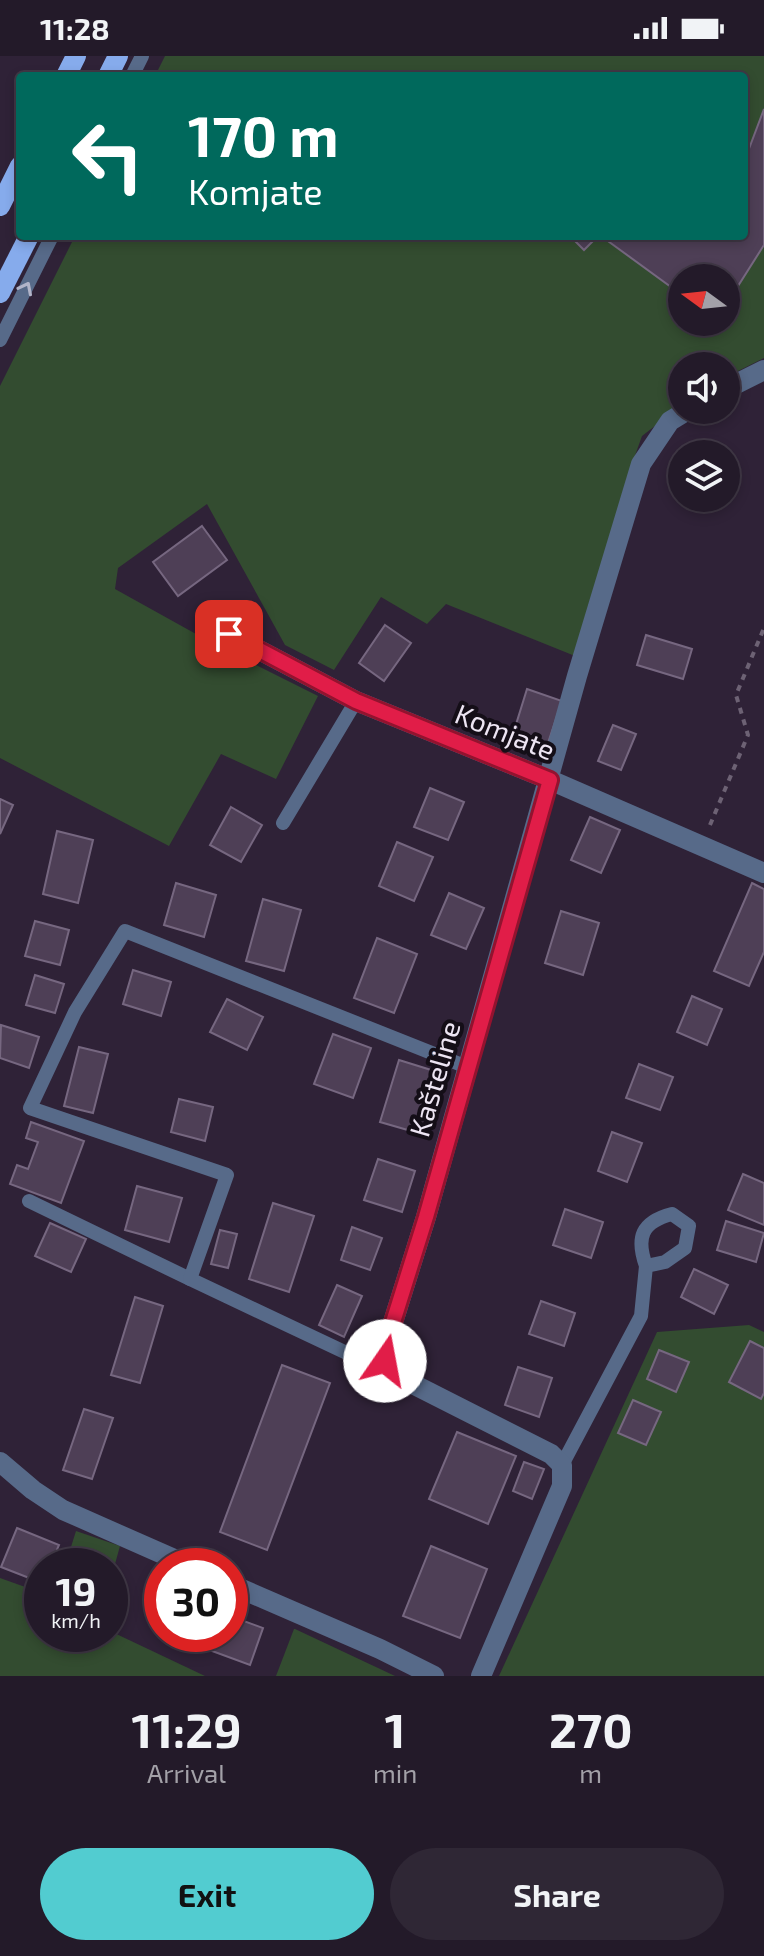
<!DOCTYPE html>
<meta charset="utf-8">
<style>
:root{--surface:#231a29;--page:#2f2735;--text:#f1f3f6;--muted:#a3a1a8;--line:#403846;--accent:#52ccd0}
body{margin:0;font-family:"Exo 2",sans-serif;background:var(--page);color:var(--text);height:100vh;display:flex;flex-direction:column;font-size:30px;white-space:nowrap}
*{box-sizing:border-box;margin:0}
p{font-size:26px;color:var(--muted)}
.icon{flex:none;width:44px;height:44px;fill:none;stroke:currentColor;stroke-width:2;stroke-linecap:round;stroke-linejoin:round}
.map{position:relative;height:1620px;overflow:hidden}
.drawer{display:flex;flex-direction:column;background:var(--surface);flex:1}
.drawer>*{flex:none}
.guide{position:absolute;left:16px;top:16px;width:732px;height:168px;border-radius:8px;box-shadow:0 4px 12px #0003,0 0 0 2px var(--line);background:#00695c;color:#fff;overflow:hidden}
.needle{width:52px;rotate:285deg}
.fabs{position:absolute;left:668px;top:208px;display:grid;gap:16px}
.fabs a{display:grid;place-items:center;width:72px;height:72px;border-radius:50%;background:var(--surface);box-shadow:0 4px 12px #0003,0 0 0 2px var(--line);font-size:40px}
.speed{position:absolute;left:24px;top:1492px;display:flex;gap:16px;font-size:40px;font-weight:700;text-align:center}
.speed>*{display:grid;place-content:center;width:104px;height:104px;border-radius:50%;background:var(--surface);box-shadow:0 4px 12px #0003,0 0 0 2px var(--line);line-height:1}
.speed small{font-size:20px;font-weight:400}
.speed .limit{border:12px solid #d22;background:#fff;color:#111}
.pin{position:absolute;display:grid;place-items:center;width:68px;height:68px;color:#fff;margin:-34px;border-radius:16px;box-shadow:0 4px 12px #0006}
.me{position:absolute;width:88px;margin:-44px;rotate:12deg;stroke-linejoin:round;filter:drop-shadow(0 0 6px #0008)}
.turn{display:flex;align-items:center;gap:28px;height:168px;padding:0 40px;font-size:36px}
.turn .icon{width:104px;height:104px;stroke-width:2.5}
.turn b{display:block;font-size:56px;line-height:68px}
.eta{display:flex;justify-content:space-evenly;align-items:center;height:136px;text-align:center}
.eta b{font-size:48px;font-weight:700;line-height:56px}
.primary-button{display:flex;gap:16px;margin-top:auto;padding:16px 40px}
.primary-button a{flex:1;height:92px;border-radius:48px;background:var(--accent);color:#111;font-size:32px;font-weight:700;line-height:92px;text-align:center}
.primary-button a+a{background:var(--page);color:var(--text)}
.status{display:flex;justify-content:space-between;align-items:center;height:56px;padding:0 40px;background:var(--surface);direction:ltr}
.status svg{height:22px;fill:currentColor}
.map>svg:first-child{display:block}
</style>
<div class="status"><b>11:28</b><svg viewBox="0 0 49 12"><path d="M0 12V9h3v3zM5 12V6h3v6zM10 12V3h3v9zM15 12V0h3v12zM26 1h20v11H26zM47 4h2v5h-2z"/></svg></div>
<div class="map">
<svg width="764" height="1620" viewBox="0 0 764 1620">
<rect width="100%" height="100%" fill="#2f2237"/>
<g fill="#334c30" fill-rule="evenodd">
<path d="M165 0H764V302L726 321V310H682V349L642 380 627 422 575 600 446 548 427 568 381 541 334 614 285 589 207 448 118 512 115 533 214 588 318 640 276 723 221 698 169 790 0 702V330L75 180H744V20H155ZM682 222H726V266H682Z"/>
<polygon points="749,1269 764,1276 764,1620 499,1620 657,1276"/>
<polygon points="76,1475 120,1490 110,1526 110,1510 65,1510"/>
<polygon points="0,1522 42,1537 42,1578 110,1578 110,1575 205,1620 0,1620"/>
<polygon points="294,1573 295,1573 395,1620 276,1620"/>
</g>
<g fill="#4e3f56" stroke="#766780" stroke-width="2">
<polygon points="764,53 764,189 726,249 726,222 682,222 682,239 601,180 744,180 744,106"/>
<polygon points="570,180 598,180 584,194"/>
<polygon points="202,470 227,504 178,540 153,506"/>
<polygon points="385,569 411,587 384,625 359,607"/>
<polygon points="646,579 692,593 683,623 637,609"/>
<polygon points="527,633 562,645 543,702 509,691"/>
<polygon points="613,669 636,678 621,714 598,705"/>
<polygon points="430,732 464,746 448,784 414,771"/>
<polygon points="0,743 13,749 0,778"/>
<polygon points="231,751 262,769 241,806 210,789"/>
<polygon points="590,761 620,774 601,817 571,804"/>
<polygon points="57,775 93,784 78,847 43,838"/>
<polygon points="397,786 433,801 414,845 379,830"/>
<polygon points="176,827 216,839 204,881 164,869"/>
<polygon points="752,827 764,833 764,896 749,930 714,915"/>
<polygon points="449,837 484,852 466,893 431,879"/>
<polygon points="263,843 301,854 284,915 246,905"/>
<polygon points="561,855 599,867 583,919 545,907"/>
<polygon points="35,865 69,874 60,909 25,900"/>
<polygon points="377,882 417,898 394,957 354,942"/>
<polygon points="133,914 171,926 161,960 123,948"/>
<polygon points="35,919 64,928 55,957 26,949"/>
<polygon points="692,940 722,953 707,989 677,976"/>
<polygon points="227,943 263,961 247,994 210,976"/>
<polygon points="1,969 39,981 29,1012 0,1002"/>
<polygon points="333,978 371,992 353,1042 314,1028"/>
<polygon points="79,991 108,998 93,1057 64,1050"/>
<polygon points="399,1004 444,1018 425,1079 380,1066"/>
<polygon points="639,1008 673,1021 660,1054 626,1042"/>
<polygon points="179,1043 213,1051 205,1085 171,1076"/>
<polygon points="31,1066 84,1085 61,1147 10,1128 17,1109 28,1113 38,1086 26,1082"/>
<polygon points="612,1076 642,1087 627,1126 598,1115"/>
<polygon points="378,1103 415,1115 402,1156 364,1144"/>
<polygon points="743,1118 764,1127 764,1169 728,1154"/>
<polygon points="137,1130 182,1142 169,1186 125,1174"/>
<polygon points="273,1147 314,1160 289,1236 249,1223"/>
<polygon points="565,1153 603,1166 591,1202 553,1189"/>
<polygon points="726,1165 764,1177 756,1206 717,1194"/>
<polygon points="50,1167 86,1183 71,1216 35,1200"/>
<polygon points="352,1171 382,1182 370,1214 341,1204"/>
<polygon points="220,1174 237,1178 228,1212 211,1208"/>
<polygon points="694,1213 728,1229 714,1258 681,1241"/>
<polygon points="337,1229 362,1240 344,1281 319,1269"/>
<polygon points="135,1241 163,1250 140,1327 111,1319"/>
<polygon points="541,1245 575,1257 564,1290 529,1278"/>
<polygon points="750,1285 764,1292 764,1337 761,1343 729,1326"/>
<polygon points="659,1294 689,1306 676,1336 647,1323"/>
<polygon points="282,1309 330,1327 267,1494 220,1476"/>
<polygon points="518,1311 552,1322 539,1361 505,1349"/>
<polygon points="633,1344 661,1356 646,1389 618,1377"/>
<polygon points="84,1353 113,1362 92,1423 63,1414"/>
<polygon points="457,1376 516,1400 488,1468 429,1443"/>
<polygon points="524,1406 544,1413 532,1443 513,1435"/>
<polygon points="17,1472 59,1489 50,1510 42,1510 42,1527 1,1511"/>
<polygon points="431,1490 487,1513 460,1582 403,1560"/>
<polygon points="230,1560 263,1572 250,1609 177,1582 178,1578 230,1578"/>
</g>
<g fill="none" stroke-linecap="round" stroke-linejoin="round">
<polyline stroke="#6d6274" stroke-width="4" stroke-dasharray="6 6" stroke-linecap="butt" points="710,769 748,679 736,639 764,572"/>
<g stroke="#576a89" stroke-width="14">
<polyline points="132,20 142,0"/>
<polyline points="0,284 52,180"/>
<polyline points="283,767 356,645"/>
<polyline points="29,1145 190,1223"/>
<polyline points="391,1314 370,1308 190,1223 227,1119 30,1052 75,956 125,875 467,1011"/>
<path d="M562 1409 641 1260 646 1210 665 1206 685 1192 689 1170 672 1158C641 1166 636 1182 646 1210"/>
</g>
<g stroke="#576a89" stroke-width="20">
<polyline points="726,333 764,314"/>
<polyline points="229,578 356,645 550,724 764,817"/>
<polyline points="481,1620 562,1430 562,1409 551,1398 399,1321 385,1305 384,1295 426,1161 577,620 641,408 670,365 688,354"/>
</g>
<g stroke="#576a89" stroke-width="20">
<polyline points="0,1406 33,1434 63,1454 190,1510"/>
<polyline points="230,1528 380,1593 434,1620"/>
</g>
<g stroke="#86abec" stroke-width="20">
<polyline points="66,20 76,0"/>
<polyline points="108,20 118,0"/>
<polyline points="0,150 20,110"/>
<polyline points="0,237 29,180"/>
</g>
</g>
<defs><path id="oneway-chevron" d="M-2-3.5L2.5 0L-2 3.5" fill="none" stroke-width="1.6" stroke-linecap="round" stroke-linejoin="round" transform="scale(2)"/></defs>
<use stroke="#b1b4c9" href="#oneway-chevron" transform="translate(26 232) rotate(-63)"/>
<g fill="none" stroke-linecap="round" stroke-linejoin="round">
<g stroke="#92132f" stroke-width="20">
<polyline id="route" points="229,578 356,645 550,724 426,1161 384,1295 385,1305"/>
</g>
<use href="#route" stroke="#e11d48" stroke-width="14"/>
</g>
<g text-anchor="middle" stroke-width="8" stroke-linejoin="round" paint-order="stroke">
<g font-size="28" fill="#ede5f3" stroke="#140e17">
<text transform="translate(505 676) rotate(22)" y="10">Komjate</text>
<text transform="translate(435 1023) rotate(-74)" y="10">Kašteline</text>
</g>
</g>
</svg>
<div class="fabs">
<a><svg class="needle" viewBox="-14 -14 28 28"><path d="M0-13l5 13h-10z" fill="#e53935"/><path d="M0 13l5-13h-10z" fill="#a3a1a8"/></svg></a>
<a><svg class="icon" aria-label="sound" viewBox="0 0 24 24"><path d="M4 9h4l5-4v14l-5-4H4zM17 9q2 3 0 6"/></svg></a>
<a><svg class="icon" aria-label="layers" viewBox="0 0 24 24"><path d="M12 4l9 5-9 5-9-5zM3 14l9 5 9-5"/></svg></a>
</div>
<div class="speed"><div>19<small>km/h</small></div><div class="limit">30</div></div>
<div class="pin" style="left:229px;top:578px;background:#d93025"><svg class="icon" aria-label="arrive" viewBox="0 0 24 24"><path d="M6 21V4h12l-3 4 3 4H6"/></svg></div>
<svg class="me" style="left:385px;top:1305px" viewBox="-20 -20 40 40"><circle r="19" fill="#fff"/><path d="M0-13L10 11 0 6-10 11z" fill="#e11d48"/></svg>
<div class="guide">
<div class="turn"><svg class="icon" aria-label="left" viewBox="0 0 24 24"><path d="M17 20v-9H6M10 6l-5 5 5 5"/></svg><div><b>170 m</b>Komjate</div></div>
</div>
</div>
<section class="drawer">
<div class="eta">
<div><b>11:29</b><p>Arrival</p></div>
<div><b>1</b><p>min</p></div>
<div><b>270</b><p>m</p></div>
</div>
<div class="primary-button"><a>Exit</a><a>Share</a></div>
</section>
